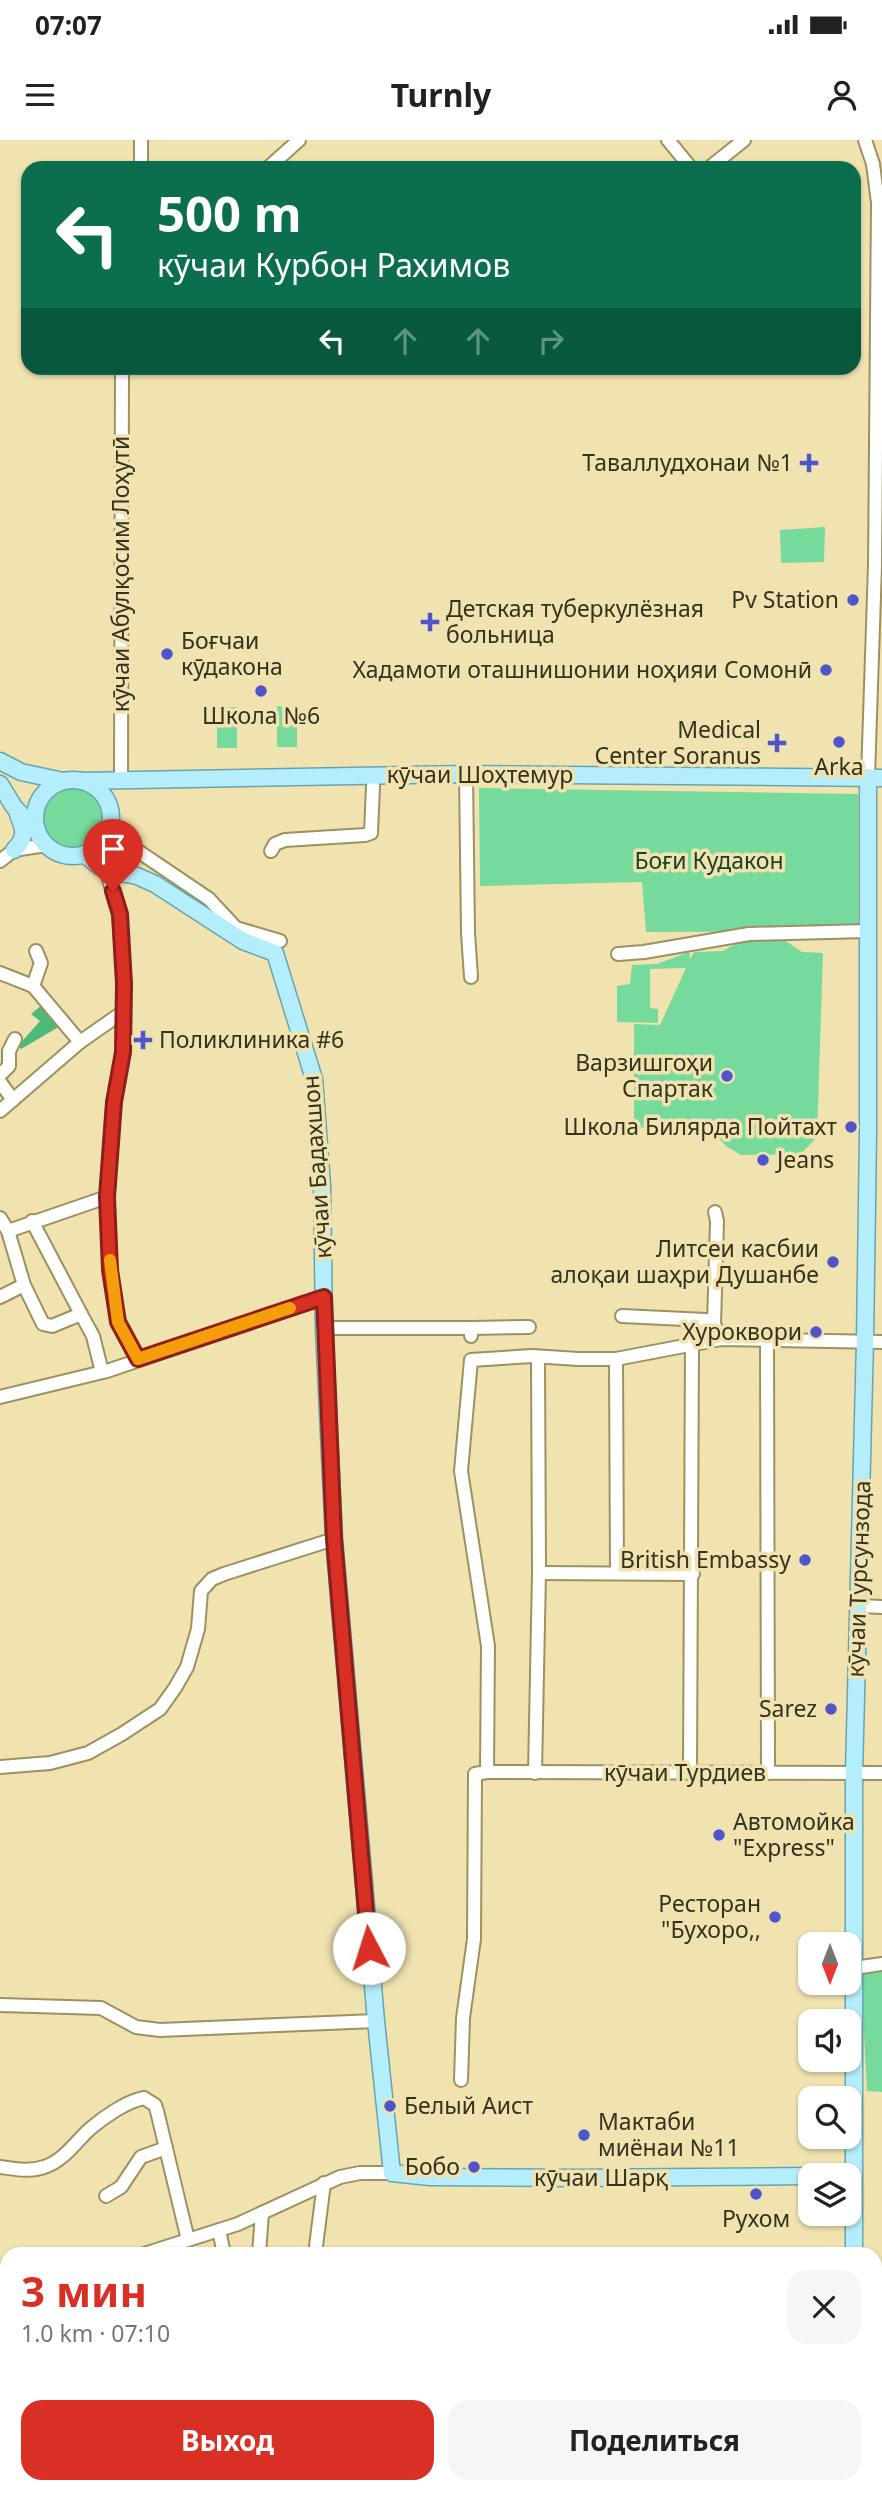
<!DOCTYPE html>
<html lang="ru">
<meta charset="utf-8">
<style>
:root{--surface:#fff;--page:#f6f6f6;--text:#222;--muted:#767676;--accent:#d93025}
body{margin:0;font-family:"Noto Sans",sans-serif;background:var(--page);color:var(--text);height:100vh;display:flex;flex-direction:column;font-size:26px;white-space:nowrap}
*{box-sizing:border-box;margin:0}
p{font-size:23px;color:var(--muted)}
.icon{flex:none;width:38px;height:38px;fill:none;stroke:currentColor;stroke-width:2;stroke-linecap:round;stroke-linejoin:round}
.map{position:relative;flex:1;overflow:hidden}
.drawer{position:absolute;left:0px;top:2107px;width:882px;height:247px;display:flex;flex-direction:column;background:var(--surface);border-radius:21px 21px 0 0;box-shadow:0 2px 5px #0004}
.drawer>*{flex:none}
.guide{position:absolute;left:21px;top:21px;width:840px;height:214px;border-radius:21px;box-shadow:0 2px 5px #0004;background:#0b6e4f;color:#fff;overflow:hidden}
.needle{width:46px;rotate:180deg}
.fabs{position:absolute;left:798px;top:1792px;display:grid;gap:14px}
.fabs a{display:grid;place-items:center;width:63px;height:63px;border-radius:14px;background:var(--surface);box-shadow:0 2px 5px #0004;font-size:35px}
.pin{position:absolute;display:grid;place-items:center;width:60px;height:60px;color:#fff;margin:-72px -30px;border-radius:50% 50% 50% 0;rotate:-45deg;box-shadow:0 0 7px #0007}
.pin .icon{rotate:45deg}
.me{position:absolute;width:77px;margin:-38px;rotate:355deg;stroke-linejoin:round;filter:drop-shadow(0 0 5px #0008)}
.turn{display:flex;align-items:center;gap:24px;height:147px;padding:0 21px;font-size:32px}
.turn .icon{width:91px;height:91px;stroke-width:2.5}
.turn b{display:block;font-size:49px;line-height:60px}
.lanes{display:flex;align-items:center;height:66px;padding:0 21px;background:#0003;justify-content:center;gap:35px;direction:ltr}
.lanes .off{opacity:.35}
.round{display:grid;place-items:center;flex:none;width:74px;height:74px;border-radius:21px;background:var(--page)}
.summary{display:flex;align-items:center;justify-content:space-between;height:119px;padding:0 21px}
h1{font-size:42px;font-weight:700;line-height:52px;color:var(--accent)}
.button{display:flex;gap:14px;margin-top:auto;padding:14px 21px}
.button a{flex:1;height:80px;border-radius:21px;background:var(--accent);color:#fff;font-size:28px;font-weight:700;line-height:80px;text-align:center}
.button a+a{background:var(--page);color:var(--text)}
.status{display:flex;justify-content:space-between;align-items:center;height:49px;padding:0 35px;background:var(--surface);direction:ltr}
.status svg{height:19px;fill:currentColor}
header{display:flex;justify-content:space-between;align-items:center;height:91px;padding:0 21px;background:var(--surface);font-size:32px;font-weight:700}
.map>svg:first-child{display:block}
</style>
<div class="status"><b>07:07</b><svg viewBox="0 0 49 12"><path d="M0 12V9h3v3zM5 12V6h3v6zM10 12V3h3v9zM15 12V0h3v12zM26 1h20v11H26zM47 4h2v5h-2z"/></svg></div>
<header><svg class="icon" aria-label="menu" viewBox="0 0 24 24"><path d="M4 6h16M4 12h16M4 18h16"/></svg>Turnly<svg class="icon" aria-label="person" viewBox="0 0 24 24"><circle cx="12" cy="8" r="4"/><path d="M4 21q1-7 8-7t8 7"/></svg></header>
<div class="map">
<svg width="882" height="2353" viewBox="0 0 882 2353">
<rect width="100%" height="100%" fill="#f0e3b0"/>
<g fill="#76da9d">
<polygon points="825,387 824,422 781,423 780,390"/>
<polygon points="277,566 297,567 297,607 277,607"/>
<rect x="217" y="567" width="20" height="41"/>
<circle cx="72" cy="677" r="30"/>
<polygon points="479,648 858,654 858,791 646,792 642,742 480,746"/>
<polygon points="751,799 786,801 802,812 823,813 817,997 801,1014 741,1015 726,1006 713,992 634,987 634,884 660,885 686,828 650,829 650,868 658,869 658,883 617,882 617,846 630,844 632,825 657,824 689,812 690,819 694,812 723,811 737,803"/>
<polygon points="882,1832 882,1952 867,1951 861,1834"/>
</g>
<polygon fill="#4dba7c" points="42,865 62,885 21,909 18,906 40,881 31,874"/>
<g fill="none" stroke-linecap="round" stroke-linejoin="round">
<g stroke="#9d9160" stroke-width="16">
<g id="minor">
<polyline points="141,0 141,28"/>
<polyline points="668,0 691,28"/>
<polyline points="865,0 873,24 878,63 875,425 868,637"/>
<polyline points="268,28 299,0"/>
<polyline points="709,28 744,0"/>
<polyline points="466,634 468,793 471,837"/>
<polyline points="121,640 122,228"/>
<polyline points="110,699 135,709 209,759 236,788 280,801"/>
<polyline points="271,711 275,704 285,700 365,695 371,693 373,646"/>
<polyline points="0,721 14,710 46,705"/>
<polyline points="106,729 119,774 124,844 123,913 114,962 107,1057 110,1130 118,1182 138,1219"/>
<polyline points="618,814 644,812 749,794 867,791"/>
<polyline points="0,833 33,846 80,902"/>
<polyline points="33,846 41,823 36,811"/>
<polyline points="0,935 9,926 9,911 15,899"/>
<polyline points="0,942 13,960"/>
<polyline points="0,971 80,902 123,872"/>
<polyline points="715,1072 717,1081 714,1184 721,1199"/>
<polyline points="0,1078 8,1091 24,1145 43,1184 52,1186 81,1174 93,1196 102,1232"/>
<polyline points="32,1081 81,1174"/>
<polyline points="8,1091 107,1057"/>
<polyline points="0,1157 24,1145"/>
<polyline points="622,1176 706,1180 714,1184"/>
<polyline points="324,1188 471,1188 471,1196"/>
<polyline points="471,1188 529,1187"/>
<polyline points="767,1200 768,1633"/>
<polyline points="616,1219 617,1433"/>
<polyline points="0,1257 107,1231 324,1157"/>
<polyline points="539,1433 693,1434"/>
<polyline points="859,1466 882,1467"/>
<polyline points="0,1627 50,1623 88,1613 122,1594 160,1569 175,1548 187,1527 198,1489 201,1451 212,1439 224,1434 334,1399"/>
<polyline points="487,1632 488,1506 461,1331 471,1220 532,1216 578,1219 616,1219 721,1199 882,1202"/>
<polyline points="535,1633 539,1433 538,1218"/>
<polyline points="690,1633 692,1204"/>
<polyline points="854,1828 882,1824"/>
<polyline points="0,1865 101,1868 136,1887 160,1890 376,1881"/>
<polyline points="461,1940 463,1878 474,1799 475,1634 487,1632 882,1633"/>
<path d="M0 2027C15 2029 30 2032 44 2027 64 2021 76 2001 91 1988 104 1977 127 1961 144 1958L155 1965 157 1971 188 2100"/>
<polyline points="106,2056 121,2047 141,2017 166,2008"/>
<polyline points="219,2090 224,2114"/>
<polyline points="144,2114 238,2084 340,2037 360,2033 392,2033"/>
<polyline points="259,2114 262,2073"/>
<polyline points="315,2114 324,2043"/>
<polyline points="0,2161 7,2158"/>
<polyline points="875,2185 882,2185"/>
<polyline points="0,2231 7,2229"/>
<polyline points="104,2347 107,2353"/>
<polyline points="261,2347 267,2353"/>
<polyline points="357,2347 361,2351"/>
<polyline points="37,2353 39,2347"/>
<polyline points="147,2353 149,2347"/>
</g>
</g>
<g stroke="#68a4ac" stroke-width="19">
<g id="major">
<polyline points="0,621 21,632 63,641"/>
<circle cx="73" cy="678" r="38"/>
<polyline points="81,641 466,634 882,638"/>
<polyline points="0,644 14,667 37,691"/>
<polyline points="108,693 126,734"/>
<path d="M14 710C26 698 25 690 18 675"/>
<polyline points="84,714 100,727 137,736 155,744 243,801 275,813 314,939 322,1045 324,1188 334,1399 376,1881 392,2033 430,2037 571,2038 810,2036"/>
<polyline points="854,2114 854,1633 865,1201 868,994 868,637"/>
<polyline points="851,2353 851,2347"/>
</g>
</g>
<use href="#minor" stroke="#fff" stroke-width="12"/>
<use href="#major" stroke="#b4edfb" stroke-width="16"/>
</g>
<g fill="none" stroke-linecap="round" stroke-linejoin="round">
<g stroke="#8d1f18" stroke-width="18">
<polyline id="route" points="113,751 120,774 124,844 123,912 114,962 107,1057 110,1130 118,1182 138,1219 324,1157 334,1399 369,1808"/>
</g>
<use href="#route" stroke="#d93025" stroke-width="12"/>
<polyline stroke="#f59e0b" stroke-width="12" points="110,1120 118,1182 138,1219 290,1168"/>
</g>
<g fill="#4e54ca" stroke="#f0e3b0" stroke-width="2.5">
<path d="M805.5 312.5h7v7h7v7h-7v7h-7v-7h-7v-7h7z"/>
<circle cx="853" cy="460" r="7"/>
<path d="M426.5 471.5h7v7h7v7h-7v7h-7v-7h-7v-7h7z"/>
<circle cx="167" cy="514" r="7"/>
<circle cx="826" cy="530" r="7"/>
<circle cx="261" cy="551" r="7"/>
<circle cx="839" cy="602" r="7"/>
<path d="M773.5 592.5h7v7h7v7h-7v7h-7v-7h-7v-7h7z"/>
<path d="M139.5 889.5h7v7h7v7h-7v7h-7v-7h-7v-7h7z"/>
<circle cx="727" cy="936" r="7"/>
<circle cx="851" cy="987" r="7"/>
<circle cx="763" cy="1020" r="7"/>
<circle cx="833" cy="1122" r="7"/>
<circle cx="816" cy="1192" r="7"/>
<circle cx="805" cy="1420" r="7"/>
<circle cx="831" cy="1569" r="7"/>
<circle cx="719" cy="1695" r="7"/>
<circle cx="775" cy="1777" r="7"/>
<circle cx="390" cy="1966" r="7"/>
<circle cx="584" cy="1995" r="7"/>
<circle cx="474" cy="2027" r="7"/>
<circle cx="756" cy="2054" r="7"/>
</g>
<g text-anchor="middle" stroke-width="7" stroke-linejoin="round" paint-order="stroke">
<g font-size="23" fill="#37321e" stroke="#f0e3b0" text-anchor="end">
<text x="793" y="331">Таваллудхонаи №1</text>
<text x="839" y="468">Pv Station</text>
<text x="446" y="477" text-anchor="start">Детская туберкулёзная<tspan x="446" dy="26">больница</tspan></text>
<text x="181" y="509" text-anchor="start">Боғчаи<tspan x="181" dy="26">кӯдакона</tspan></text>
<text x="812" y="538">Хадамоти оташнишонии ноҳияи Сомонӣ</text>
<text x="261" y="584" text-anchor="middle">Школа №6</text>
<text x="761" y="598">Medical<tspan x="761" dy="26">Center Soranus</tspan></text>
<text x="839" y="635" text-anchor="middle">Arka</text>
<text x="159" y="908" text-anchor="start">Поликлиника #6</text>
<text x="713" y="931">Варзишгоҳи<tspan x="713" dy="26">Спартак</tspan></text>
<text x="837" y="995">Школа Билярда Пойтахт</text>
<text x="777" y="1028" text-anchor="start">Jeans</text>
<text x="819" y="1117">Литсеи касбии<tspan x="819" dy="26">алоқаи шаҳри Душанбе</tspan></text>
<text x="802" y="1200">Хуроквори</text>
<text x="791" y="1428">British Embassy</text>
<text x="817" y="1577">Sarez</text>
<text x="733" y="1690" text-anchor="start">Автомойка<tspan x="733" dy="26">"Express"</tspan></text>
<text x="761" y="1772">Ресторан<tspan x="761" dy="26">"Бухоро,,</tspan></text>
<text x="404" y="1974" text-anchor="start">Белый Аист</text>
<text x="598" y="1990" text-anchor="start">Мактаби<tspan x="598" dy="26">миёнаи №11</tspan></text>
<text x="460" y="2035">Бобо</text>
<text x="756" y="2087" text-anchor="middle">Рухом</text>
</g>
<g font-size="23" fill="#37321e" stroke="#f0e3b0">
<text transform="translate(121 434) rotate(-90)" y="8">кӯчаи Абулқосим Лоҳутӣ</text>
<text x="480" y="643">кӯчаи Шоҳтемур</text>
<text transform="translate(317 1027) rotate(-94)" y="8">кӯчаи Бадахшон</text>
<text transform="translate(859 1439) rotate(-88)" y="8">кӯчаи Турсунзода</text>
<text x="685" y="1641">кӯчаи Турдиев</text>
<text x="601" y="2046">кӯчаи Шарқ</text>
</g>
<g font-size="23" fill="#17432a" stroke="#f0e3b0">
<text x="709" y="729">Боғи Кудакон</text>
</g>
</g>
</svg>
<div class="fabs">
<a><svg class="needle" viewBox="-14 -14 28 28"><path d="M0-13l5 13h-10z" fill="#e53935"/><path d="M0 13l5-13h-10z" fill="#767676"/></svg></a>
<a><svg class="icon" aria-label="sound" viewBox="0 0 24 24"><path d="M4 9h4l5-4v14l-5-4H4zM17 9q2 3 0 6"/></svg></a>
<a><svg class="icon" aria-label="search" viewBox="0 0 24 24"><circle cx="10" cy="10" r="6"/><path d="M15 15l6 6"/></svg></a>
<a><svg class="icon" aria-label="layers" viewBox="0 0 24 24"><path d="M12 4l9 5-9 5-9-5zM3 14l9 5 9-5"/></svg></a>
</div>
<div class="pin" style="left:113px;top:751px;background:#d93025"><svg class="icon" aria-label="arrive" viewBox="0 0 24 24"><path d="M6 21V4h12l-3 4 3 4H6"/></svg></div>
<svg class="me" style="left:369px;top:1808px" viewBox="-20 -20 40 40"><circle r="19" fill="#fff"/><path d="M0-13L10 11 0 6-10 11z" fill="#d93025"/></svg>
<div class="guide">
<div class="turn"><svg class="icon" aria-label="left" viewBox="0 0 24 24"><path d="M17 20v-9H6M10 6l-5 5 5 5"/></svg><div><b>500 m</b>кӯчаи Курбон Рахимов</div></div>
<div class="lanes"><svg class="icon" aria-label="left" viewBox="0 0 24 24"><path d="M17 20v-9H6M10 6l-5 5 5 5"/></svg><svg class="icon off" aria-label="ahead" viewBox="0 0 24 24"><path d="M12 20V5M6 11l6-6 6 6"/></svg><svg class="icon off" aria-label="ahead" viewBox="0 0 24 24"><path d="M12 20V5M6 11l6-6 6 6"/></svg><svg class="icon off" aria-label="right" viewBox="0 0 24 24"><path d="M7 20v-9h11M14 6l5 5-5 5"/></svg></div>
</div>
<section class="drawer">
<div class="summary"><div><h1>3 мин</h1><p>1.0 km · 07:10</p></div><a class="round"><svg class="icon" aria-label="close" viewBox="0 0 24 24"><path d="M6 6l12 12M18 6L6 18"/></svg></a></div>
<div class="button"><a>Выход</a><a>Поделиться</a></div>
</section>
</div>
